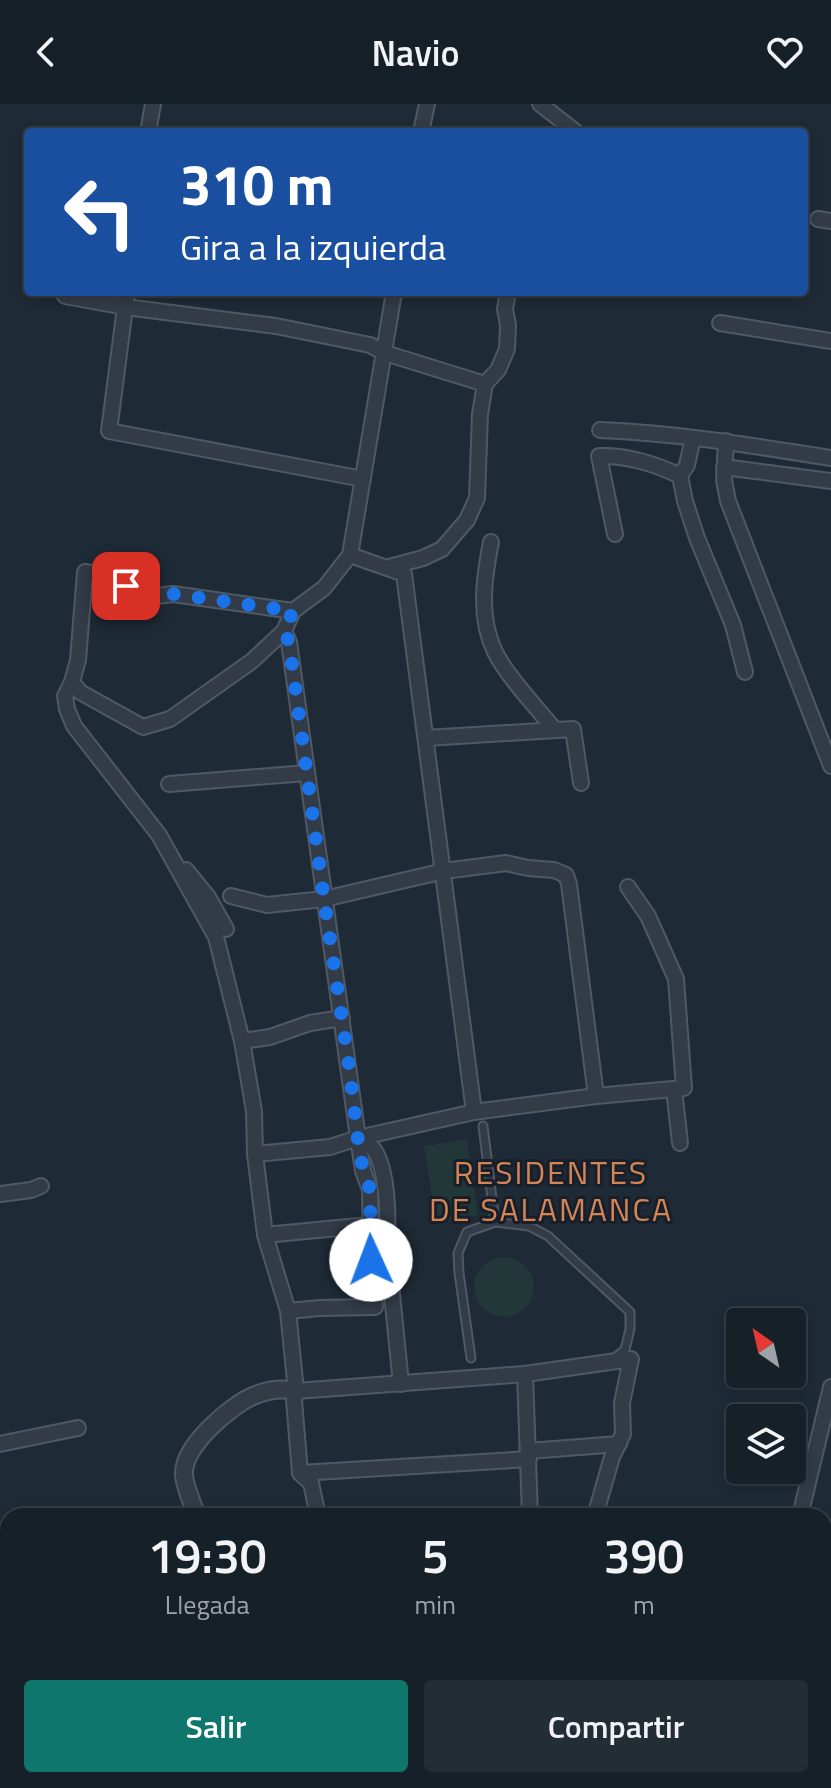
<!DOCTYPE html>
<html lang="es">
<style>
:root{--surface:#162028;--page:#232d34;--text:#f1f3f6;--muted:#9ea3a8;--line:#353e45;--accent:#0f766e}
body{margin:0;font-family:"Titillium Web",sans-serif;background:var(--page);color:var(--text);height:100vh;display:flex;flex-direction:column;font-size:30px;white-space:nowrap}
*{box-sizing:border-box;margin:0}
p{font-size:26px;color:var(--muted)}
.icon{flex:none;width:44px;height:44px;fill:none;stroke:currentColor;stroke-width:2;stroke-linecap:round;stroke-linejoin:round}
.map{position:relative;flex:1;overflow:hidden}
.panel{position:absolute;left:0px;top:1404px;width:832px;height:280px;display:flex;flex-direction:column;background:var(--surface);border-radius:24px 24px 0 0;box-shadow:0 4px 12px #0003,0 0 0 2px var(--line)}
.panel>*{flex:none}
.top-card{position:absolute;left:24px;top:24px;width:784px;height:168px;border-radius:8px;box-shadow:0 4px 12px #0003,0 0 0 2px var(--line);background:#1a4fa0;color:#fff;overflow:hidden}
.needle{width:52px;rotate:326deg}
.controls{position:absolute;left:726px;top:1204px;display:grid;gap:16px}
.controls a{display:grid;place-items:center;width:80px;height:80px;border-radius:8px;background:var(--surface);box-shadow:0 4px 12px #0003,0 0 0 2px var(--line);font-size:40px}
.pin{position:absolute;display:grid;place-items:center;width:68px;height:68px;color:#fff;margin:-34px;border-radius:16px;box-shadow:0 4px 12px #0006}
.me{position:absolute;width:88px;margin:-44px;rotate:358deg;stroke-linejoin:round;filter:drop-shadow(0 0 6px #0008)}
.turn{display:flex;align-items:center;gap:28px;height:168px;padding:0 24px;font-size:36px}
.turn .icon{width:104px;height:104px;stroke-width:2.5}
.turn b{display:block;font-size:56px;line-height:68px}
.eta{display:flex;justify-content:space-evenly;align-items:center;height:136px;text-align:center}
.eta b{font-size:48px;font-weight:600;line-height:56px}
.primary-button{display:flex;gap:16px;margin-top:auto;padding:16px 24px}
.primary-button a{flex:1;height:92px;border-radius:8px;background:var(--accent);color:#fff;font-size:32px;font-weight:600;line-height:92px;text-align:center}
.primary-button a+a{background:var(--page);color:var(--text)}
header{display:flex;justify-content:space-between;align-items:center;height:104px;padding:0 24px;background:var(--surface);font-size:36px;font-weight:600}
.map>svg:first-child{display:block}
</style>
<header><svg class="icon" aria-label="back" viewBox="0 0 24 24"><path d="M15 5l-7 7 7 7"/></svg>Navio<svg class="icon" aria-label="heart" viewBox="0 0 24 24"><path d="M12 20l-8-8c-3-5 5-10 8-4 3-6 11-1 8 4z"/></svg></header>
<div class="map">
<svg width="831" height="1684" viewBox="0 0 831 1684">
<rect width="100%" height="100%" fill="#1e2a36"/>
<g fill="#213738">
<polygon points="467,1035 478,1111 436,1118 424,1042"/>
<circle cx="504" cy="1183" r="30"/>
</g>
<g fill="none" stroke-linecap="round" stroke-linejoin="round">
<g stroke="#4f5965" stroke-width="11">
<g id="service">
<polyline points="483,1022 495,1118"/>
<polyline points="471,1254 459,1169 458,1149 467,1128 495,1118 529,1122 548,1132 630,1208 630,1225 625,1246 613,1255"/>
</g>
</g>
<g stroke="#4f5965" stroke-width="18">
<g id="minor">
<polyline points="540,0 576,28"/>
<polyline points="148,28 153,0"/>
<polyline points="421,28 427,0"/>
<polyline points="818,115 831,117"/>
<polyline points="127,188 109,327 363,375"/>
<polyline points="65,192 125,203 276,222 370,241 385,249 485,280"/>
<polyline points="720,219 831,237"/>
<path d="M600 326C678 329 754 342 831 354"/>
<polyline points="693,334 687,361 680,372 685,397 697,434 733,521 745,568"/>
<polyline points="726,337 724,376 728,397 831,662"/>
<polyline points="724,363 831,377"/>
<path d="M615 430 599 352C626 351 656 360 680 372"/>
<path d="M491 438C484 474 478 513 495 548 507 572 537 604 555 626"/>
<polyline points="350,451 404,470 474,1008"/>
<polyline points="389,463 423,454 442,445 467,416 477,394 480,310 485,280 498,266 507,245 508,221 505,205 508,188"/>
<polyline points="293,507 173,490 149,493 103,471 85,468 78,556 72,578 65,592 67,605 74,622 159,731 216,833 242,937 254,1007 255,1050 265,1131 288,1207 296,1287 294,1296 300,1369 311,1379 318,1412"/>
<path d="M284 527 289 538 358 1034C362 1036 366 1038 369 1040 389 1057 388 1116 387 1140L401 1280"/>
<polyline points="72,578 80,588 143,623 170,615 252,557 284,527 293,507 324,484 350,451 394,188"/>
<polyline points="426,634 573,625 581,679"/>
<polyline points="169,680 307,669"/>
<polyline points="186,766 208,793 226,825"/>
<polyline points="231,792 267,801 324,795 444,767 506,759 528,764 554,766 566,771 569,780 596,992"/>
<polyline points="242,937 270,933 310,919 342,914"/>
<polyline points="674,985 680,1039"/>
<polyline points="255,1050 330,1043 358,1034 474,1008 596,992 684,984 676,875 648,812 628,783"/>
<polyline points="0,1090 31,1086 41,1082"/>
<polyline points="265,1131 369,1121"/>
<polyline points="288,1207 320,1204 375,1203 371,1156 370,1086 363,1067 358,1034"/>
<polyline points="525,1270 530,1412"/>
<polyline points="296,1287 525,1270 631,1255 622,1299 623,1330 612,1353 595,1412"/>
<polyline points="0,1340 78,1324"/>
<polyline points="528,1347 619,1340"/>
<polyline points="300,1369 529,1355"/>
<polyline points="800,1412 831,1283"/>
<polyline points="0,1452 8,1450"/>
<polyline points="0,1578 8,1577"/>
<polyline points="23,1676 23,1684"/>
<polyline points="130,1676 130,1684"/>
<polyline points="322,1676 323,1684"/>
</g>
</g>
<g stroke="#4f5965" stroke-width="20">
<g id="tertiary">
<path d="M197 1412C193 1401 184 1381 184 1370 183 1342 230 1302 253 1292 267 1286 282 1284 296 1287"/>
<polyline points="824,1522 831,1522"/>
<polyline points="824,1561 831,1561"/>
<polyline points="238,1676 238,1684"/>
<polyline points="779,1676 780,1684"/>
</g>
</g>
<use href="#service" stroke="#323b46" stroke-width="7"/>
<use href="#minor" stroke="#323b46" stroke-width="14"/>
<use href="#tertiary" stroke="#323b46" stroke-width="16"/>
</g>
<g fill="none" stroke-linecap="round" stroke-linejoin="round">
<polyline stroke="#1a73e8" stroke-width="14" stroke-dasharray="0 25.2" points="126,482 149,493 173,490 293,507 284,527 289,538 324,795 349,962 360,1053 370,1086 371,1156"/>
</g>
<g text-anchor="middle" stroke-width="6" stroke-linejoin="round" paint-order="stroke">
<g font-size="32" letter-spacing="2" fill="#d58555" stroke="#17202a">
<text x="551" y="1080">RESIDENTES<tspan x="551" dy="37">DE SALAMANCA</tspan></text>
</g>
</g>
</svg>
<div class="controls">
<a><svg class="needle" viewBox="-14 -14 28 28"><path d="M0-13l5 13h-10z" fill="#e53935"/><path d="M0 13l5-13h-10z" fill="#9ea3a8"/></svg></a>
<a><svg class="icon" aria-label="layers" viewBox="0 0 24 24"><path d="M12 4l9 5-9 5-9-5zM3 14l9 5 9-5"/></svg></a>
</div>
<div class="pin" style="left:126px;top:482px;background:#d93025"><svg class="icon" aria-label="arrive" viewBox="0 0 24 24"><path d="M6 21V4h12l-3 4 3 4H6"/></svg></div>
<svg class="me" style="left:371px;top:1156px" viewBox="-20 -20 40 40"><circle r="19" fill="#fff"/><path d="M0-13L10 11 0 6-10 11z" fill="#1a73e8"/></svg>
<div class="top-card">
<div class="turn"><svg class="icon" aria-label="left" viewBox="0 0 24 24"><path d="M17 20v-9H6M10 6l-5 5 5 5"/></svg><div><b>310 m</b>Gira a la izquierda</div></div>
</div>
<section class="panel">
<div class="eta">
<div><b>19:30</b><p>Llegada</p></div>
<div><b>5</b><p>min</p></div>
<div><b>390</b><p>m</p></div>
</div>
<div class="primary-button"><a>Salir</a><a>Compartir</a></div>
</section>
</div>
